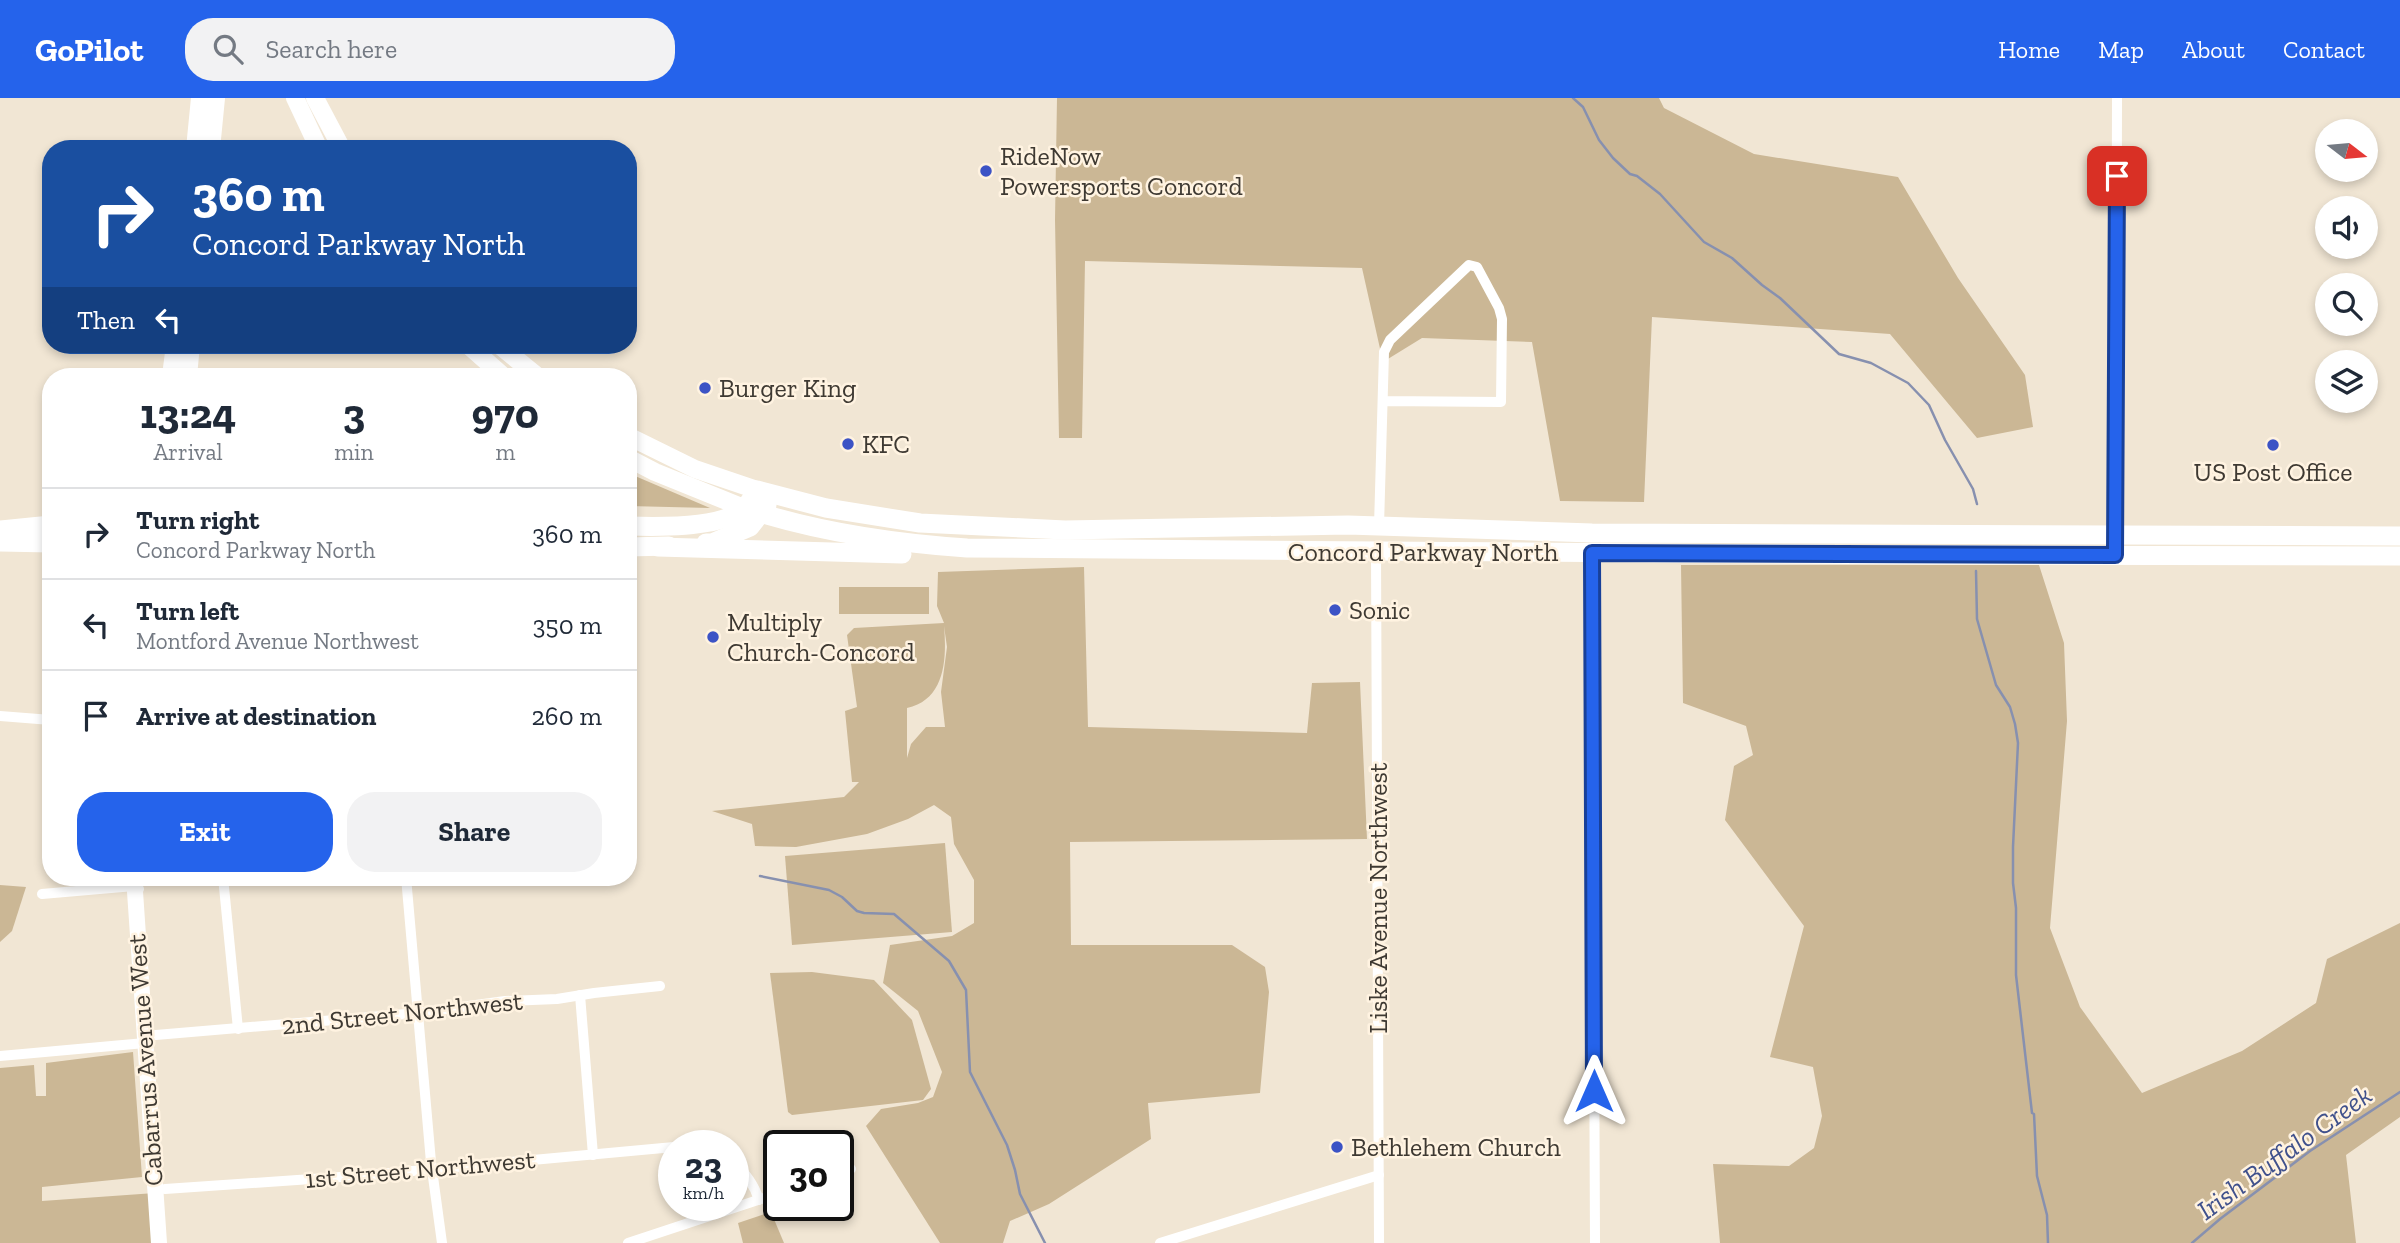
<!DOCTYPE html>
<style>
:root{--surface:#fff;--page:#f2f2f3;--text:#1f2937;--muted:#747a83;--line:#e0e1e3;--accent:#2563eb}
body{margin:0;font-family:"Zilla Slab",serif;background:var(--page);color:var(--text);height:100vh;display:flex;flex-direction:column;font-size:26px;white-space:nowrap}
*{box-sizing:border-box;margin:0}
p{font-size:23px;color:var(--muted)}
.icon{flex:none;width:38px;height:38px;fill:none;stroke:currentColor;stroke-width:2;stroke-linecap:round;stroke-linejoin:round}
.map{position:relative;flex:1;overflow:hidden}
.panel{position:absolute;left:42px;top:270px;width:595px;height:518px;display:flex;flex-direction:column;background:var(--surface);border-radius:28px;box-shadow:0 4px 10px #0003}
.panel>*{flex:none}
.hud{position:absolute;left:42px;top:42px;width:595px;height:214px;border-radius:28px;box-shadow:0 4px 10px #0003;background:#1a4fa0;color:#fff;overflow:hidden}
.needle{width:46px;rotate:106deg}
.tools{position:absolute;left:2315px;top:21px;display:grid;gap:14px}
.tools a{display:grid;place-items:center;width:63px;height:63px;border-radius:50%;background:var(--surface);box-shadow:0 4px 10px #0003;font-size:35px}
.speed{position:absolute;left:658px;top:1032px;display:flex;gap:14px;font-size:35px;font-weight:700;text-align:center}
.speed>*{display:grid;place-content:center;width:91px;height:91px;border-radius:50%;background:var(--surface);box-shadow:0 4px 10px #0003;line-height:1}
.speed small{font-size:18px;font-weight:400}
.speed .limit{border:4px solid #111;border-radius:10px;background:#fff;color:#111}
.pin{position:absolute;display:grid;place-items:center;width:60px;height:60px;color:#fff;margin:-30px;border-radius:14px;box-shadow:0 4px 10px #0006}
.me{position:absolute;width:77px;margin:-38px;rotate:0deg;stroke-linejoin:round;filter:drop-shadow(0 0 5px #0008)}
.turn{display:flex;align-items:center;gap:24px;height:147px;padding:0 35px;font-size:32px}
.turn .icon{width:91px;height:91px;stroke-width:2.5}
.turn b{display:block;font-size:49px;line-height:60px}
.then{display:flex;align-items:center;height:66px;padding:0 35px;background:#0003;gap:14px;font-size:26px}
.eta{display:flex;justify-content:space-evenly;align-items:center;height:119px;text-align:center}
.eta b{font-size:42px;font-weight:700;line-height:49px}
.primary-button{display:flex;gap:14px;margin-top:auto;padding:14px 35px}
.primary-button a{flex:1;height:80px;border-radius:28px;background:var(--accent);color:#fff;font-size:28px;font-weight:700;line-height:80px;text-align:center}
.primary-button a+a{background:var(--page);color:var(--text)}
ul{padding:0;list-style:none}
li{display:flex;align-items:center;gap:21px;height:91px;padding:0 35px;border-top:2px solid var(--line)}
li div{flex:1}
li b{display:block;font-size:26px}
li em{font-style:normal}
header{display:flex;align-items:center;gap:42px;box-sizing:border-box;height:98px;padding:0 35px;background:var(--accent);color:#fff}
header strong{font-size:33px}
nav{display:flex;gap:38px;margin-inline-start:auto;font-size:24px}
.search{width:490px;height:63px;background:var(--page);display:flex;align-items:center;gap:18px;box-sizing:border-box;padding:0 24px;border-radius:28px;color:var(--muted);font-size:26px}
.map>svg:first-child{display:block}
</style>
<header>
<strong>GoPilot</strong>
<div class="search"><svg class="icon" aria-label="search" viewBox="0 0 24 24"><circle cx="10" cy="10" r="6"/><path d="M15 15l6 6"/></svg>Search here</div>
<nav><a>Home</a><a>Map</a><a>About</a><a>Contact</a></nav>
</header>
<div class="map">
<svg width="2400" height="1145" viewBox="0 0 2400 1145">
<rect width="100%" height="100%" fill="#f1e6d4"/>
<g fill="#cbb795" fill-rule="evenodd">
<polygon points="1057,0 1659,0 1664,10 1754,56 1898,79 1958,180 2025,277 2033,329 1977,340 1890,236 1652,219 1644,404 1560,403 1532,244 1422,240 1383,264 1362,170 1085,163 1082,340 1059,340 1055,122"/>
<polygon points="628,375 710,410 628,408"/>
<polygon points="1681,467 2039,467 2064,545 2067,623 2050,830 2080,909 2142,995 2242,953 2316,905 2327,861 2400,825 2400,1019 2346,1057 2356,1145 1720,1145 1713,1066 1789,1068 1814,1050 1822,1018 1813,969 1770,959 1804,828 1725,722 1734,668 1753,657 1746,628 1683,605"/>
<path d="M1084 469 1088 629 1307 635 1312 585 1360 584 1367 741 1070 744 1071 847H1232L1265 869 1269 894 1260 995 1148 1005 1151 1041 1049 1106 1010 1123 1003 1145H940L866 1028 881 1011 918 1005 933 999 942 974 918 913 883 885 890 847 952 838 974 825V782L954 746 951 719 934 707 908 721 867 736 796 749 755 748 752 726 712 713 844 699 859 684H852L845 613 857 609 847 537 854 530 944 525 937 508 938 474ZM944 528 947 549 941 594 945 629H926L911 646 907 660V610C945 602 947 561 944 528Z"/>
<rect x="839" y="489" width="90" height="27"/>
<polygon points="945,745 952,834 792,847 785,758"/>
<polygon points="0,787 26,789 12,833 0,844"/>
<polygon points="812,874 874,882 912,922 931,991 923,1002 792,1017 788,1014 770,875"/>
<polygon points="133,954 142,1079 42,1089 42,1103 155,1095 159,1145 0,1145 0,970 34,967 36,998 46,998 46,965"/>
<polygon points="771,1114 784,1145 743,1145 738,1125"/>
</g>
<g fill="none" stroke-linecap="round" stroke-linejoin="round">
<g stroke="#8790af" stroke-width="2.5">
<polyline points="1573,0 1583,9 1599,42 1613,60 1630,76 1637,78 1660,96 1704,144 1732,160 1762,187 1780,200 1839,256 1871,265 1908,285 1929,307 1945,342 1973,391 1977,406"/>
<polyline points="1976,473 1977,521 1996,587 2010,609 2015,626 2018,645 2013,749 2013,785 2016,810 2016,877 2032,1015 2034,1016 2037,1078 2047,1117 2048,1145"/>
<polyline points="760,778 829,792 842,799 857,813 864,815 894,816 949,863 966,892 970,974 1007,1047 1015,1072 1020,1096 1045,1145"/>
<polyline points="2192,1145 2220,1121 2310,1053 2400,994"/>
</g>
<g stroke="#fff" stroke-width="10">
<polyline points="1379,428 1384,254 1390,242 1469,167 1477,169 1499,210 1502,221 1501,304 1384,303"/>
<polyline points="2116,442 2117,0"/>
<polyline points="1592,451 1595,1145"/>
<polyline points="1376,454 1379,1145"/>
<polyline points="0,618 51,622"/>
<polyline points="223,779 238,931"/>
<polyline points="406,779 431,1064 442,1145"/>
<polyline points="42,796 134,788 139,791"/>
<polyline points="580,897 593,1057"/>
<polyline points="144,938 418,915 505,903 557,901 594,895 660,888"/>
<polyline points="0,958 145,945"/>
<path d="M733 1064C746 1075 754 1086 759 1102"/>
<polyline points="838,1075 851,1071"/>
<polyline points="165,1091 369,1077 674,1049"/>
<polyline points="628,1145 779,1095"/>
<polyline points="1160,1145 1379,1077"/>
</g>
<polyline stroke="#fff" stroke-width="16" points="134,779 159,1145"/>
<g stroke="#fff" stroke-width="18">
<polyline points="295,0 319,51"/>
<polyline points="315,0 342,51"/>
<polyline points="195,51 200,0"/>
<polyline points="211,51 216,0"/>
<polyline points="468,247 503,278"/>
<polyline points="499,247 537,278"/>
<polyline points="171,278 175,247"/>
<polyline points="188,278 191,247"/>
<polyline points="628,338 695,371 757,392"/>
<polyline points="628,360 655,374 744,410"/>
</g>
<g stroke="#fff" stroke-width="19">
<path d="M744 410C817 434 891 445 967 450L1928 457 2400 458"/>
<path d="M628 428C657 429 722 430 743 411 749 406 753 398 757 392L826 410 920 425 1065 432 1348 427 1592 435 2400 438"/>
<polyline points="0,432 51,427"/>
<polyline points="0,444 51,445"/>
<polyline points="706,445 712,445 750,429 767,407"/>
<polyline points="628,449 669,448"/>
<polyline points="658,449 902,456"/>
</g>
</g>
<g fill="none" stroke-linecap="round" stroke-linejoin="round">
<g stroke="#184099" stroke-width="18">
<polyline id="route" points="1594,993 1592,455 2115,457 2117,78"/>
</g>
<use href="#route" stroke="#2563eb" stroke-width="12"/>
</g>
<g fill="#3c53c5" stroke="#fff3e1" stroke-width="2.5">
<circle cx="986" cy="73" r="7"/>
<circle cx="705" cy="290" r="7"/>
<circle cx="848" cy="346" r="7"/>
<circle cx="2273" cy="347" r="7"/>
<circle cx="1335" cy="512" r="7"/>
<circle cx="713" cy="539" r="7"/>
<circle cx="1337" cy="1049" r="7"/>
</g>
<g text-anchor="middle" stroke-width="5" stroke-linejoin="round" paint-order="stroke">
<g font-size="26" fill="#3e3932" stroke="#fff3e1" text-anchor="start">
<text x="1000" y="67">RideNow<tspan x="1000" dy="30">Powersports Concord</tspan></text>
<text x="719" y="299">Burger King</text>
<text x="862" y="355">KFC</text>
<text x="2273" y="383" text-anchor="middle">US Post Office</text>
<text x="1349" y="521">Sonic</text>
<text x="727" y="533">Multiply<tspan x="727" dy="30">Church-Concord</tspan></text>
<text x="1351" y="1058">Bethlehem Church</text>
</g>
<g font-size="26" fill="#3e3932" stroke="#fff3e1">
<text x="1423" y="463">Concord Parkway North</text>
<text transform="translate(1378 800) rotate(-90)" y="9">Liske Avenue Northwest</text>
<text transform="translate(402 915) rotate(-6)" y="9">2nd Street Northwest</text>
<text transform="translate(145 962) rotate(-94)" y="9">Cabarrus Avenue West</text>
<text transform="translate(420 1071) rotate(-5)" y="9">1st Street Northwest</text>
</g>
<g font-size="28" font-style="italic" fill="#40518c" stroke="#fff3e1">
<text transform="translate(2284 1054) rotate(-36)" y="10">Irish Buffalo Creek</text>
</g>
</g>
</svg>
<div class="tools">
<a><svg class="needle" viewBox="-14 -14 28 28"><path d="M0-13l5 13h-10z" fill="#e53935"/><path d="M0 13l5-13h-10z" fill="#747a83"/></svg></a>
<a><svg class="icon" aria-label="sound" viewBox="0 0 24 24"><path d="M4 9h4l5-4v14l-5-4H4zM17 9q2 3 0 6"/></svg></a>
<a><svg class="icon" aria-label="search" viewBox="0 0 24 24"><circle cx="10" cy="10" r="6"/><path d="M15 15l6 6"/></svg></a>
<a><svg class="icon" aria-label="layers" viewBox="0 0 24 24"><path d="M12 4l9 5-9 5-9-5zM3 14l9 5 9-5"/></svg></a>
</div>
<div class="speed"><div>23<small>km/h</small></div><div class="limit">30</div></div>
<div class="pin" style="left:2117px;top:78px;background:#d93025"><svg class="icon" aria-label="arrive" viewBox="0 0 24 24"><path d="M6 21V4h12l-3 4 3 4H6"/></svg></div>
<svg class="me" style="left:1594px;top:993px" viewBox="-20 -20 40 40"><path d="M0-17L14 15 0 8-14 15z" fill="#2563eb" stroke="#fff" stroke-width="4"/></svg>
<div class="hud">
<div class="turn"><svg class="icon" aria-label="right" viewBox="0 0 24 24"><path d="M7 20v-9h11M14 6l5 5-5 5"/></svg><div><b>360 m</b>Concord Parkway North</div></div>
<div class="then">Then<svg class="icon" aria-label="left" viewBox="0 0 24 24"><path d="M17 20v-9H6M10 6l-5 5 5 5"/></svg></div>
</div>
<section class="panel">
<div class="eta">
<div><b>13:24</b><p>Arrival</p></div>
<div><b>3</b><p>min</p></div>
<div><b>970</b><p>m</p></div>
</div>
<ul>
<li><svg class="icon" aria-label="right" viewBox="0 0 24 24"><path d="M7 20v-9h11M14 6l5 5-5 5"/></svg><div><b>Turn right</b><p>Concord Parkway North</p></div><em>360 m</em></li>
<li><svg class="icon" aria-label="left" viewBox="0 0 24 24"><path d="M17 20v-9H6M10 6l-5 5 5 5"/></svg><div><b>Turn left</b><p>Montford Avenue Northwest</p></div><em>350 m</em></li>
<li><svg class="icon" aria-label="arrive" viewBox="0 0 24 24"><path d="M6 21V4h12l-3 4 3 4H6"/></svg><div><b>Arrive at destination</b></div><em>260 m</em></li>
</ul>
<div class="primary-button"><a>Exit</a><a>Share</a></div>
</section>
</div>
